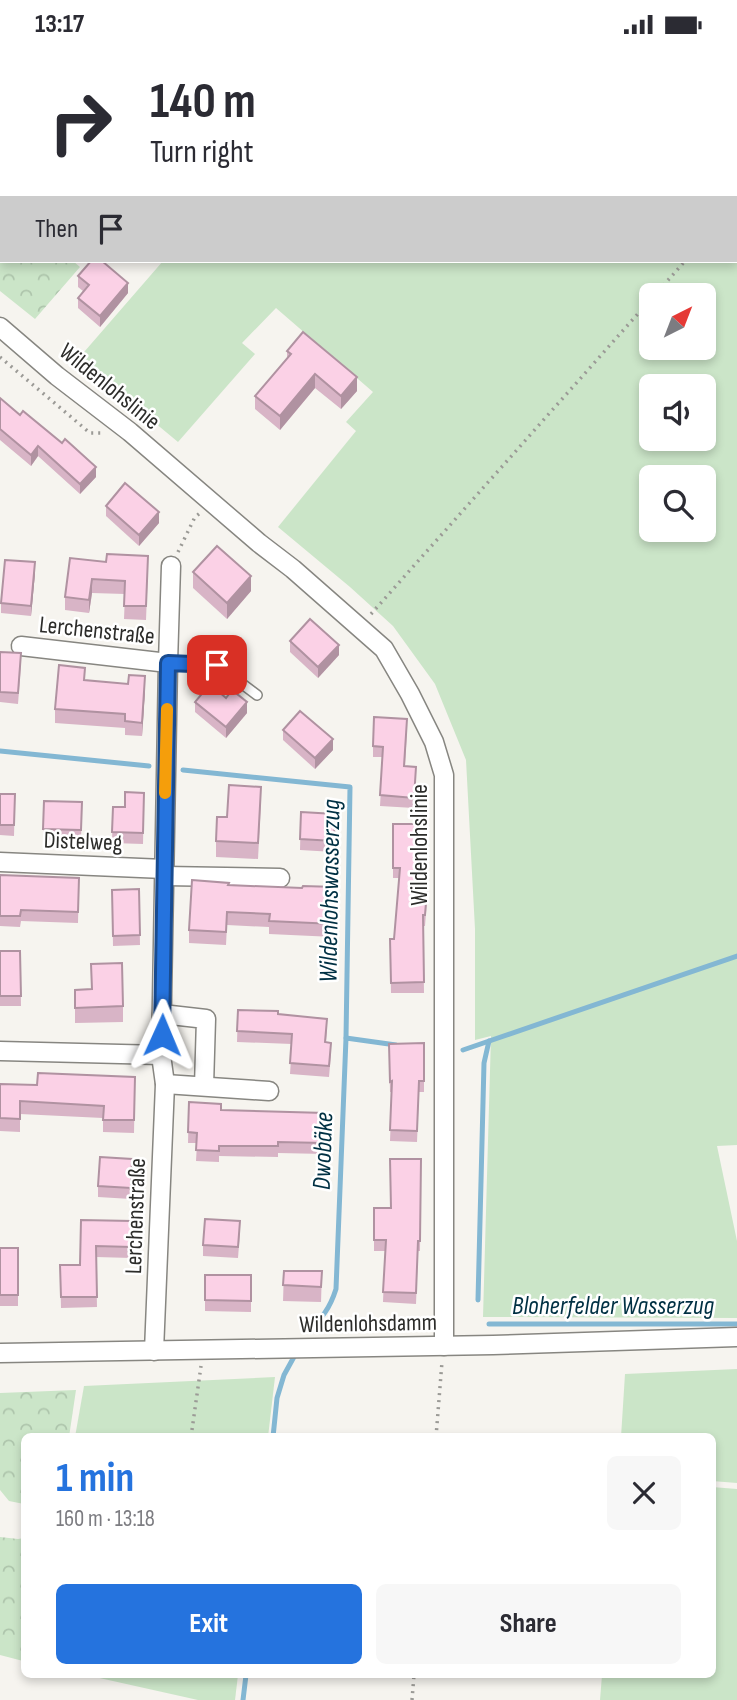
<!DOCTYPE html>
<meta charset="utf-8">
<style>
:root{--surface:#fff;--page:#f7f7f7;--text:#2b2b33;--muted:#7c7c81;--accent:#2573de}
body{margin:0;font-family:"Sofia Sans Condensed",sans-serif;background:var(--page);color:var(--text);height:100vh;display:flex;flex-direction:column;font-size:26px;white-space:nowrap}
*{box-sizing:border-box;margin:0}
p{font-size:23px;color:var(--muted)}
.icon{flex:none;width:38px;height:38px;fill:none;stroke:currentColor;stroke-width:2;stroke-linecap:round;stroke-linejoin:round}
.map{position:relative;flex:1;overflow:hidden}
.side{position:absolute;left:21px;top:1384px;width:695px;height:245px;display:flex;flex-direction:column;background:var(--surface);border-radius:10px;box-shadow:0 4px 10px #0003}
.side>*{flex:none}
.guide{position:absolute;left:0px;top:0px;width:738px;height:214px;box-shadow:0 4px 10px #0003;background:#fff;color:var(--text);overflow:hidden}
.needle{width:46px;rotate:42deg}
.buttons{position:absolute;left:639px;top:234px;display:grid;gap:14px}
.buttons a{display:grid;place-items:center;width:77px;height:77px;border-radius:10px;background:var(--surface);box-shadow:0 4px 10px #0003;font-size:35px}
.pin{position:absolute;display:grid;place-items:center;width:60px;height:60px;color:#fff;margin:-30px;border-radius:14px;box-shadow:0 4px 10px #0006}
.me{position:absolute;width:77px;margin:-38px;rotate:1deg;stroke-linejoin:round;filter:drop-shadow(0 0 5px #0008)}
.turn{display:flex;align-items:center;gap:24px;height:147px;padding:0 35px;font-size:32px}
.turn .icon{width:91px;height:91px;stroke-width:2.5}
.turn b{display:block;font-size:49px;line-height:60px}
.then{display:flex;align-items:center;height:66px;padding:0 35px;background:#0003;gap:14px;font-size:26px}
.round{display:grid;place-items:center;flex:none;width:74px;height:74px;border-radius:10px;background:var(--page)}
.summary{display:flex;align-items:center;justify-content:space-between;height:119px;padding:0 35px}
h1{font-size:42px;font-weight:700;line-height:52px;color:var(--accent)}
.action{display:flex;gap:14px;margin-top:auto;padding:14px 35px}
.action a{flex:1;height:80px;border-radius:10px;background:var(--accent);color:#fff;font-size:28px;font-weight:700;line-height:80px;text-align:center}
.action a+a{background:var(--page);color:var(--text)}
.status{display:flex;justify-content:space-between;align-items:center;height:49px;padding:0 35px;background:var(--surface);direction:ltr}
.status svg{height:19px;fill:currentColor}
.map>svg:first-child{display:block}
</style>
<div class="status"><b>13:17</b><svg viewBox="0 0 49 12"><path d="M0 12V9h3v3zM5 12V6h3v6zM10 12V3h3v9zM15 12V0h3v12zM26 1h20v11H26zM47 4h2v5h-2z"/></svg></div>
<div class="map">
<svg width="737" height="1651" viewBox="0 0 737 1651">
<defs>
<pattern id="forest-crowns" width="20" height="18" patternUnits="userSpaceOnUse" patternTransform="scale(1.75)"><rect width="20" height="18" fill="#cbe5c8"/><path d="M2 6a3 3 0 1 1 6 0M12 15a3 3 0 1 1 6 0" fill="none" stroke="#aec5ac"/></pattern>
</defs>
<rect width="100%" height="100%" fill="#f6f4ef"/>
<g fill="#cbe5c8" fill-rule="evenodd">
<path d="M21 0H737V1096L717 1097 737 1192V1269L483 1268 491 987 475 991V880L466 711 435 635 393 577 350 538 278 478 356 382 346 373 373 343 276 259 242 294 255 305 178 393 78 310 163 212H737V2H23ZM651 247H704V299H651ZM651 338H704V390H651ZM651 429H704V481H651Z"/>
<polygon points="737,1320 737,1434 712,1432 712,1388 621,1388 625,1325"/>
<polygon points="275,1328 268,1388 75,1388 84,1337"/>
<polygon points="712,1438 737,1440 737,1651 600,1651 602,1626 712,1626"/>
<polygon points="86,1626 238,1626 235,1651 198,1651"/>
</g>
<g fill="url(#forest-crowns)">
<polygon points="2,189 2,212 73,212 80,218 35,270 0,242 0,191"/>
<polygon points="76,1341 69,1388 24,1388 24,1455 9,1452 0,1441 0,1344"/>
<polygon points="0,1488 18,1490 24,1489 24,1611 23,1612 0,1606"/>
</g>
<g fill="none" stroke-linecap="round" stroke-linejoin="round">
<g stroke="#83b7d3" stroke-width="5">
<polyline points="0,702 149,717"/>
<polyline points="183,721 350,738 346,989"/>
<polyline points="463,1001 737,907"/>
<polyline points="478,1251 484,1014 489,992"/>
<polyline points="489,1275 737,1275"/>
<path d="M307 1282C322 1270 330 1259 336 1240L346 989 396 996"/>
<polyline points="273,1388 277,1349 284,1326 295,1306"/>
<polyline points="243,1651 246,1626"/>
</g>
<g stroke="#878681" stroke-width="12">
<polyline id="service" points="168,614 217,616 257,646"/>
</g>
<g stroke="#878681" stroke-width="21">
<g id="minor">
<polyline points="0,278 57,327 130,383 259,494 293,520 384,600 410,645 434,693 444,726 444,1297"/>
<polyline points="21,597 168,614"/>
<polyline points="0,813 164,820"/>
<polyline points="165,827 280,829"/>
<polyline points="162,965 206,970 204,1037"/>
<polyline points="0,1002 161,1006"/>
<polyline points="165,1035 269,1042"/>
<polyline points="154,1302 165,1035 161,1006 168,614 171,517"/>
<polyline points="0,1304 493,1296 737,1288"/>
</g>
</g>
<g stroke="#9b9a96" stroke-width="3.5" stroke-dasharray="2 5" stroke-linecap="butt">
<polyline points="737,152 737,151"/>
<polyline points="654,247 685,212"/>
<polyline points="0,308 90,384 103,384"/>
<polyline points="178,503 195,468 200,464"/>
<polyline points="371,565 651,250"/>
<polyline points="191,1388 201,1317"/>
<polyline points="436,1388 442,1313"/>
<polyline points="412,1651 414,1626"/>
</g>
<use href="#service" stroke="#fff" stroke-width="9"/>
<use href="#minor" stroke="#fff" stroke-width="18"/>
</g>
<g fill="#d8b4c6">
<polygon points="78,227 128,244 100,278 78,259 78,249 83,242 78,238"/>
<polygon points="287,302 357,342 341,360 315,339 280,381 255,360 255,347 287,310"/>
<polygon points="0,349 96,428 80,445 38,407 31,417 0,391"/>
<polygon points="106,457 159,474 139,497 106,467"/>
<polygon points="70,509 148,520 146,571 124,570 125,545 92,544 89,564 65,561 65,548"/>
<polygon points="193,523 251,542 227,570 193,539"/>
<polygon points="35,524 31,567 1,564 1,554"/>
<polygon points="290,592 339,606 318,629 290,603"/>
<polygon points="0,603 21,615 18,655 0,653"/>
<polygon points="85,631 145,641 142,687 125,686 125,679 55,674 55,660"/>
<polygon points="226,649 247,664 226,689 195,663 195,653"/>
<polygon points="283,681 333,701 315,720 283,691"/>
<polygon points="407,681 405,717 416,728 414,759 380,757 383,708 373,708 373,697"/>
<polygon points="144,744 143,795 112,794 113,758 125,758"/>
<polygon points="0,745 15,745 14,787 0,786"/>
<polygon points="44,752 82,753 81,792 43,791"/>
<polygon points="261,753 258,810 216,808 216,792 227,768"/>
<polygon points="301,763 335,765 334,803 300,801"/>
<polygon points="393,775 425,841 427,851 425,877 423,877 424,944 391,944 390,890 394,890 399,829 393,829"/>
<polygon points="0,826 79,829 78,874 21,872 20,878 0,877"/>
<polygon points="228,836 336,851 334,888 269,885 269,878 227,876 226,896 189,894 189,881"/>
<polygon points="139,840 140,896 113,897 112,841"/>
<polygon points="0,902 20,902 21,957 0,957"/>
<polygon points="91,915 123,957 123,973 75,974 75,941 92,940"/>
<polygon points="238,961 278,965 327,981 326,993 331,1005 329,1028 290,1025 292,995 237,993"/>
<polygon points="424,994 424,1043 419,1043 417,1093 390,1092 392,1043 390,1043 389,995"/>
<polygon points="135,1028 134,1084 103,1083 103,1069 20,1065 20,1083 0,1082 0,1035 37,1036"/>
<polygon points="189,1053 221,1061 325,1064 325,1105 278,1104 278,1108 219,1107 219,1113 196,1112 197,1094 188,1094"/>
<polygon points="421,1110 420,1202 418,1202 416,1255 383,1253 385,1202 374,1202 374,1159 390,1159"/>
<polygon points="132,1121 131,1150 98,1148 98,1137"/>
<polygon points="81,1171 132,1172 132,1209 96,1208 97,1258 61,1259 60,1216 80,1216"/>
<polygon points="240,1183 238,1209 203,1207 203,1196"/>
<rect x="0" y="1199" width="18" height="58"/>
<polygon points="284,1222 322,1222 321,1253 283,1252"/>
<polygon points="205,1226 251,1226 251,1263 205,1262"/>
</g>
<g fill="#b092a1">
<polygon points="2,64 2,75 0,77 0,66"/>
<polygon points="128,234 128,244 100,278 100,267"/>
<polygon points="315,325 315,339 280,381 280,367"/>
<polygon points="357,328 357,342 341,360 341,347"/>
<polygon points="38,397 38,407 31,417 31,406"/>
<polygon points="96,418 96,428 80,445 80,435"/>
<polygon points="159,463 159,474 139,497 139,486"/>
<polygon points="35,513 35,524 31,567 31,557"/>
<polygon points="251,527 251,542 227,570 227,554"/>
<polygon points="92,530 92,544 89,564 89,551"/>
<polygon points="339,596 339,606 318,629 318,618"/>
<polygon points="145,627 145,641 142,687 142,674"/>
<polygon points="247,653 247,664 226,689 226,678"/>
<polygon points="333,690 333,701 315,720 315,709"/>
</g>
<g fill="#fbd1e6" stroke="#b092a1" stroke-width="2">
<polygon points="0,46 2,47 2,64 0,66"/>
<polygon points="91,212 102,212 128,234 100,267 78,249 89,236 78,227"/>
<polygon points="303,283 357,328 341,347 315,325 280,367 255,347 291,305 287,302"/>
<polygon points="0,349 20,366 23,362 62,394 65,390 96,418 80,435 38,397 31,406 0,380"/>
<polygon points="125,434 159,463 139,486 106,457"/>
<polygon points="217,497 251,527 227,554 193,523"/>
<polygon points="107,505 148,507 146,557 124,557 125,532 92,530 89,551 65,548 70,509 106,513"/>
<polygon points="5,511 35,513 31,557 1,554"/>
<polygon points="310,570 339,596 318,618 290,592"/>
<polygon points="0,603 21,604 18,644 0,643"/>
<polygon points="59,616 85,619 84,631 128,635 129,626 145,627 142,674 125,672 125,665 55,660"/>
<polygon points="210,635 226,649 232,641 247,653 226,678 195,653"/>
<polygon points="300,662 333,690 315,709 283,681"/>
<polygon points="374,668 407,670 404,717 416,718 414,749 380,746 383,698 373,697"/>
<polygon points="229,736 261,738 258,794 216,792 217,768 227,768"/>
<polygon points="125,743 144,744 143,784 112,783 113,758 125,758"/>
<polygon points="0,745 15,745 14,776 0,776"/>
<polygon points="44,752 82,753 81,781 43,780"/>
<polygon points="301,763 335,765 334,792 300,790"/>
<polygon points="393,775 425,775 425,841 427,841 425,866 423,866 424,933 391,934 390,890 394,890 400,819 393,819"/>
<polygon points="0,826 79,829 78,863 21,861 20,867 0,867"/>
<polygon points="192,831 229,834 228,836 302,839 303,837 336,838 334,875 269,872 270,865 227,863 226,883 189,881"/>
<polygon points="139,840 140,886 113,887 112,841"/>
<polygon points="0,902 20,902 21,947 0,947"/>
<polygon points="122,914 123,957 75,959 75,941 92,940 91,915"/>
<polygon points="238,961 278,962 278,965 327,970 325,993 331,994 329,1017 290,1014 292,985 237,982"/>
<polygon points="424,994 424,1032 419,1032 417,1082 390,1081 392,1032 390,1033 389,995"/>
<polygon points="38,1024 135,1028 134,1071 103,1071 104,1057 20,1052 20,1070 0,1069 0,1035 37,1036"/>
<polygon points="189,1053 221,1055 221,1061 325,1064 325,1094 278,1093 278,1097 219,1097 219,1102 196,1101 197,1084 188,1083"/>
<polygon points="100,1108 132,1110 131,1139 98,1137"/>
<polygon points="390,1110 421,1110 420,1192 418,1192 416,1244 383,1243 386,1191 374,1191 374,1159 391,1159"/>
<polygon points="205,1170 240,1172 238,1198 203,1196"/>
<polygon points="81,1171 132,1172 132,1198 96,1197 97,1248 61,1248 60,1216 80,1216"/>
<rect x="0" y="1199" width="18" height="47"/>
<polygon points="284,1222 322,1222 321,1238 283,1236"/>
<polygon points="205,1226 251,1226 251,1252 205,1251"/>
</g>
<g fill="none" stroke-linecap="round" stroke-linejoin="round">
<g stroke="#184b90" stroke-width="18">
<polyline id="route" points="162,986 168,614 217,616"/>
</g>
<use href="#route" stroke="#2573de" stroke-width="12"/>
<polyline stroke="#f59e0b" stroke-width="12" points="165,744 167,660"/>
</g>
<g text-anchor="middle" stroke-width="5" stroke-linejoin="round" paint-order="stroke">
<g font-size="24" fill="#2c2c2a" stroke="#fff">
<text transform="translate(110 337) rotate(39)" y="8">Wildenlohslinie</text>
<text transform="translate(97 581) rotate(6)" y="8">Lerchenstraße</text>
<text transform="translate(83 792) rotate(2)" y="8">Distelweg</text>
<text transform="translate(419 796) rotate(-90)" y="8">Wildenlohslinie</text>
<text transform="translate(135 1167) rotate(-88)" y="8">Lerchenstraße</text>
<text transform="translate(368 1274) rotate(-1)" y="8">Wildenlohsdamm</text>
</g>
<g font-size="26" font-style="italic" fill="#003043" stroke="#fff">
<text transform="translate(329 842) rotate(-89)" y="9">Wildenlohswasserzug</text>
<text transform="translate(322 1102) rotate(-88)" y="9">Dwobäke</text>
<text x="613" y="1265">Bloherfelder Wasserzug</text>
</g>
</g>
</svg>
<div class="buttons">
<a><svg class="needle" viewBox="-14 -14 28 28"><path d="M0-13l5 13h-10z" fill="#e53935"/><path d="M0 13l5-13h-10z" fill="#7c7c81"/></svg></a>
<a><svg class="icon" aria-label="sound" viewBox="0 0 24 24"><path d="M4 9h4l5-4v14l-5-4H4zM17 9q2 3 0 6"/></svg></a>
<a><svg class="icon" aria-label="search" viewBox="0 0 24 24"><circle cx="10" cy="10" r="6"/><path d="M15 15l6 6"/></svg></a>
</div>
<div class="pin" style="left:217px;top:616px;background:#d93025"><svg class="icon" aria-label="arrive" viewBox="0 0 24 24"><path d="M6 21V4h12l-3 4 3 4H6"/></svg></div>
<svg class="me" style="left:162px;top:986px" viewBox="-20 -20 40 40"><path d="M0-17L14 15 0 8-14 15z" fill="#2573de" stroke="#fff" stroke-width="4"/></svg>
<div class="guide">
<div class="turn"><svg class="icon" aria-label="right" viewBox="0 0 24 24"><path d="M7 20v-9h11M14 6l5 5-5 5"/></svg><div><b>140 m</b>Turn right</div></div>
<div class="then">Then<svg class="icon" aria-label="arrive" viewBox="0 0 24 24"><path d="M6 21V4h12l-3 4 3 4H6"/></svg></div>
</div>
<section class="side">
<div class="summary"><div><h1>1 min</h1><p>160 m · 13:18</p></div><a class="round"><svg class="icon" aria-label="close" viewBox="0 0 24 24"><path d="M6 6l12 12M18 6L6 18"/></svg></a></div>
<div class="action"><a>Exit</a><a>Share</a></div>
</section>
</div>
